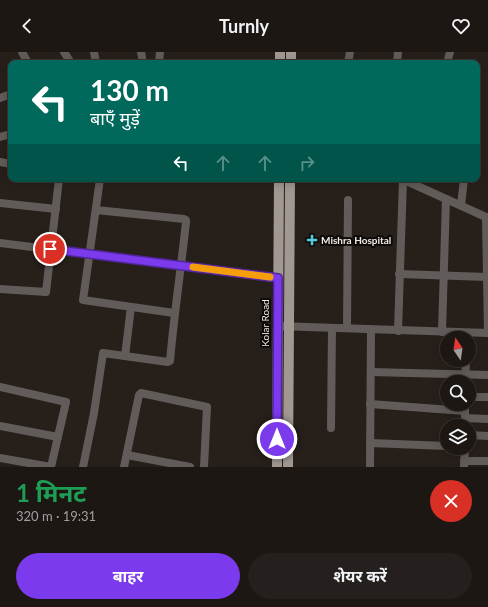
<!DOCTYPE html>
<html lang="hi">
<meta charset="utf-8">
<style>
:root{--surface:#1d1714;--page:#25201d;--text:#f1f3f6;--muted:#a09fa0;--line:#3b3634;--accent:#7c3aed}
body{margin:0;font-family:Lato,"Noto Sans Devanagari",sans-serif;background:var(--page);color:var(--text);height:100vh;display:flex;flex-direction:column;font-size:15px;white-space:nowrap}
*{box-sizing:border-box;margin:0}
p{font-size:13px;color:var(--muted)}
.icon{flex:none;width:22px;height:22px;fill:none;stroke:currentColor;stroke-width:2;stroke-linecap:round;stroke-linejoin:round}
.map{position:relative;height:415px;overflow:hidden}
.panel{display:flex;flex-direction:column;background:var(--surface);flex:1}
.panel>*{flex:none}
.top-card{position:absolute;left:8px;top:8px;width:472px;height:122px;border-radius:8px;box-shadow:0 2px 10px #0003,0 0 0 1px var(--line);background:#00695c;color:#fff;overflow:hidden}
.needle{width:26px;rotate:347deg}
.controls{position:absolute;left:440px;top:279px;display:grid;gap:8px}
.controls a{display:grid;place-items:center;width:36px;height:36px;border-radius:50%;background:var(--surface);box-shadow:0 2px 10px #0003,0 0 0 1px var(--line);font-size:20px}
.pin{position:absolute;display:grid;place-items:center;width:34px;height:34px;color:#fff;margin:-17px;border:2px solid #fff;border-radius:50%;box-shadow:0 1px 4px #0007}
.me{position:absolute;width:44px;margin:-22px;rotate:0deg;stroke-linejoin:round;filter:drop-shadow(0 0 3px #0008)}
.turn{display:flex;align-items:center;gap:14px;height:84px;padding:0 16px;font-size:18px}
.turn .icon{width:52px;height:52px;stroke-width:2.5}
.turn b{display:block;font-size:28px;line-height:34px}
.lanes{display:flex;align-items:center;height:38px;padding:0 16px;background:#0003;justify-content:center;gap:20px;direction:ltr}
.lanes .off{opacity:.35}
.round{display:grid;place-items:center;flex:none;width:42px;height:42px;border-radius:21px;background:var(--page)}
.head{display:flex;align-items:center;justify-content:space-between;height:68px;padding:0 16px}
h1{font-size:24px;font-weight:700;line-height:30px;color:#1e9e55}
.cta{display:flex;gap:8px;margin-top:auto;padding:8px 16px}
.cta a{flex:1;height:46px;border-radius:24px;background:var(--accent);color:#fff;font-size:16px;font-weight:700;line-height:46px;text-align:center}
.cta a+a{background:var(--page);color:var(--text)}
header{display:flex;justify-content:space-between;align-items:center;height:52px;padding:0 16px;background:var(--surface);font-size:18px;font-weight:700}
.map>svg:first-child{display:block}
</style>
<header><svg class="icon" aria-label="back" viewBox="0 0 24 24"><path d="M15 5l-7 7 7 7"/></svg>Turnly<svg class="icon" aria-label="heart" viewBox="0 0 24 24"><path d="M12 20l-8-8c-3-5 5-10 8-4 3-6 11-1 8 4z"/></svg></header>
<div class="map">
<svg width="488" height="415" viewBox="0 0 488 415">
<rect width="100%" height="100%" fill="#271f1a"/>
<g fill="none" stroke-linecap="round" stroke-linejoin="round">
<g stroke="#615c5a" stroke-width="8">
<polyline points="22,0 28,11"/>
<polyline points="64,0 71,11"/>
<polyline points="94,0 96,11"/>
<polyline points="141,0 143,11"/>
<polyline points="159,11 160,0"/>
<polyline points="348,11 350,0"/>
<polyline points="397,11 398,0"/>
<polyline points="447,11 450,0"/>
<polyline points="0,46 11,42"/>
<polyline points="0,85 11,82"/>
<polyline points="0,110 11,112"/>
<polyline points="100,127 83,248 174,261"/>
<polyline points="402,127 488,166"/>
<polyline points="0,151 56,157"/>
<polyline points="461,153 464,127"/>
<polyline points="486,165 488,281"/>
<polyline points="0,191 278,226"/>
<polyline points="399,222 487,225"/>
<polyline points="0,237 46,240 59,127"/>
<polyline points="277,274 488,281"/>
<polyline points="347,276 348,148"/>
<polyline points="398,279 403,127"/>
<polyline points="442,280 446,147"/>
<polyline points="125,304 131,255"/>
<polyline points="371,320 488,323"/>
<polyline points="465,330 466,308"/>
<polyline points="0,335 66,350 51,415"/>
<polyline points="469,345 488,345"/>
<polyline points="370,352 465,359"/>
<polyline points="465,352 465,374"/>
<polyline points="465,366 488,367"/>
<polyline points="0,374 58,385"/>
<polyline points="331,376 332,276"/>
<polyline points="469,383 488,384"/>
<polyline points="370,391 447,394"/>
<polyline points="127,403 190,415"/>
<polyline points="0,406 51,415"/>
<polyline points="464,409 488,409"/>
<path d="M83 415 94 361 103 301 168 310 170 309C174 263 181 217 186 170V168L184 167 96 158"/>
<polyline points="124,415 139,343 141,341 207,355 204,415"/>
<polyline points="370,415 371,277"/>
<polyline points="464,415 465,396"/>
</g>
<g stroke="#a19892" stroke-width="10">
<polyline points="280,0 280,11"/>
<polyline points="291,11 291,0"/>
<polyline points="277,415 279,127"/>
<polyline points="288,415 290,127"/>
</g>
</g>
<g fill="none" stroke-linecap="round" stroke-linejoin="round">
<g stroke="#51269a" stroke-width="10">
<polyline id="route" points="50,197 278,226 277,387"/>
</g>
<use href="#route" stroke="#7c3aed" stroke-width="7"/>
<polyline stroke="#f59e0b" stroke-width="7" points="193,215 270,225"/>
</g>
<path fill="#53cbda" stroke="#0d0a08" stroke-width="1.5" d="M310 182h4v4h4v4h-4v4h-4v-4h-4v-4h4z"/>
<g text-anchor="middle" stroke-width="4" stroke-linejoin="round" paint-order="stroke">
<g font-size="10" font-weight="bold" fill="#efeae6" stroke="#0d0a08" text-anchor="start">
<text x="321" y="192">Mishra Hospital</text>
</g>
<g font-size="10" fill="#efeae6" stroke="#0d0a08">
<text transform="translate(265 271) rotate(-90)" y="4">Kolar Road</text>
</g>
</g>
</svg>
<div class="controls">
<a><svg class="needle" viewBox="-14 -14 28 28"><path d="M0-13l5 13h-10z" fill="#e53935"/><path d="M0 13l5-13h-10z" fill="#a09fa0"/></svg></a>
<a><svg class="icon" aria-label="search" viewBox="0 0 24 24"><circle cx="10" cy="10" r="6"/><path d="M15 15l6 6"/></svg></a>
<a><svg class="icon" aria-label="layers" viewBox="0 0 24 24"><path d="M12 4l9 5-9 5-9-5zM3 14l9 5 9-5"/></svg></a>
</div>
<div class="pin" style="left:50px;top:197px;background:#d93025"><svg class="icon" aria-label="arrive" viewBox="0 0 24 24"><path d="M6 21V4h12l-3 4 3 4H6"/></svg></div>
<svg class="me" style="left:277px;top:387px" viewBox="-20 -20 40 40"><circle r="17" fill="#7c3aed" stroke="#fff" stroke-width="3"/><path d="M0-11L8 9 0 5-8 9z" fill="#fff"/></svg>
<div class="top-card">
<div class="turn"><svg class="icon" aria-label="left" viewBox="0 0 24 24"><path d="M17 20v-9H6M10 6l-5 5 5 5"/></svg><div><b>130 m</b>बाएँ मुड़ें</div></div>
<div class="lanes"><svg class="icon" aria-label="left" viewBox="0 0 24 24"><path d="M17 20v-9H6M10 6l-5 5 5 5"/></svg><svg class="icon off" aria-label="ahead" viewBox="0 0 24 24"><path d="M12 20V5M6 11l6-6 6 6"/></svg><svg class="icon off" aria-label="ahead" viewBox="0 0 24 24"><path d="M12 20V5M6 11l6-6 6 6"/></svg><svg class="icon off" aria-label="right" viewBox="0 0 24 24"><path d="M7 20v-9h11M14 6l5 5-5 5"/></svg></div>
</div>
</div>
<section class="panel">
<div class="head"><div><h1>1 मिनट</h1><p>320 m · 19:31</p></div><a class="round" style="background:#d93025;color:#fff"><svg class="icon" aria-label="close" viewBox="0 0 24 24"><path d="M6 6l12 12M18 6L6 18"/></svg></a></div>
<div class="cta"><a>बाहर</a><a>शेयर करें</a></div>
</section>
